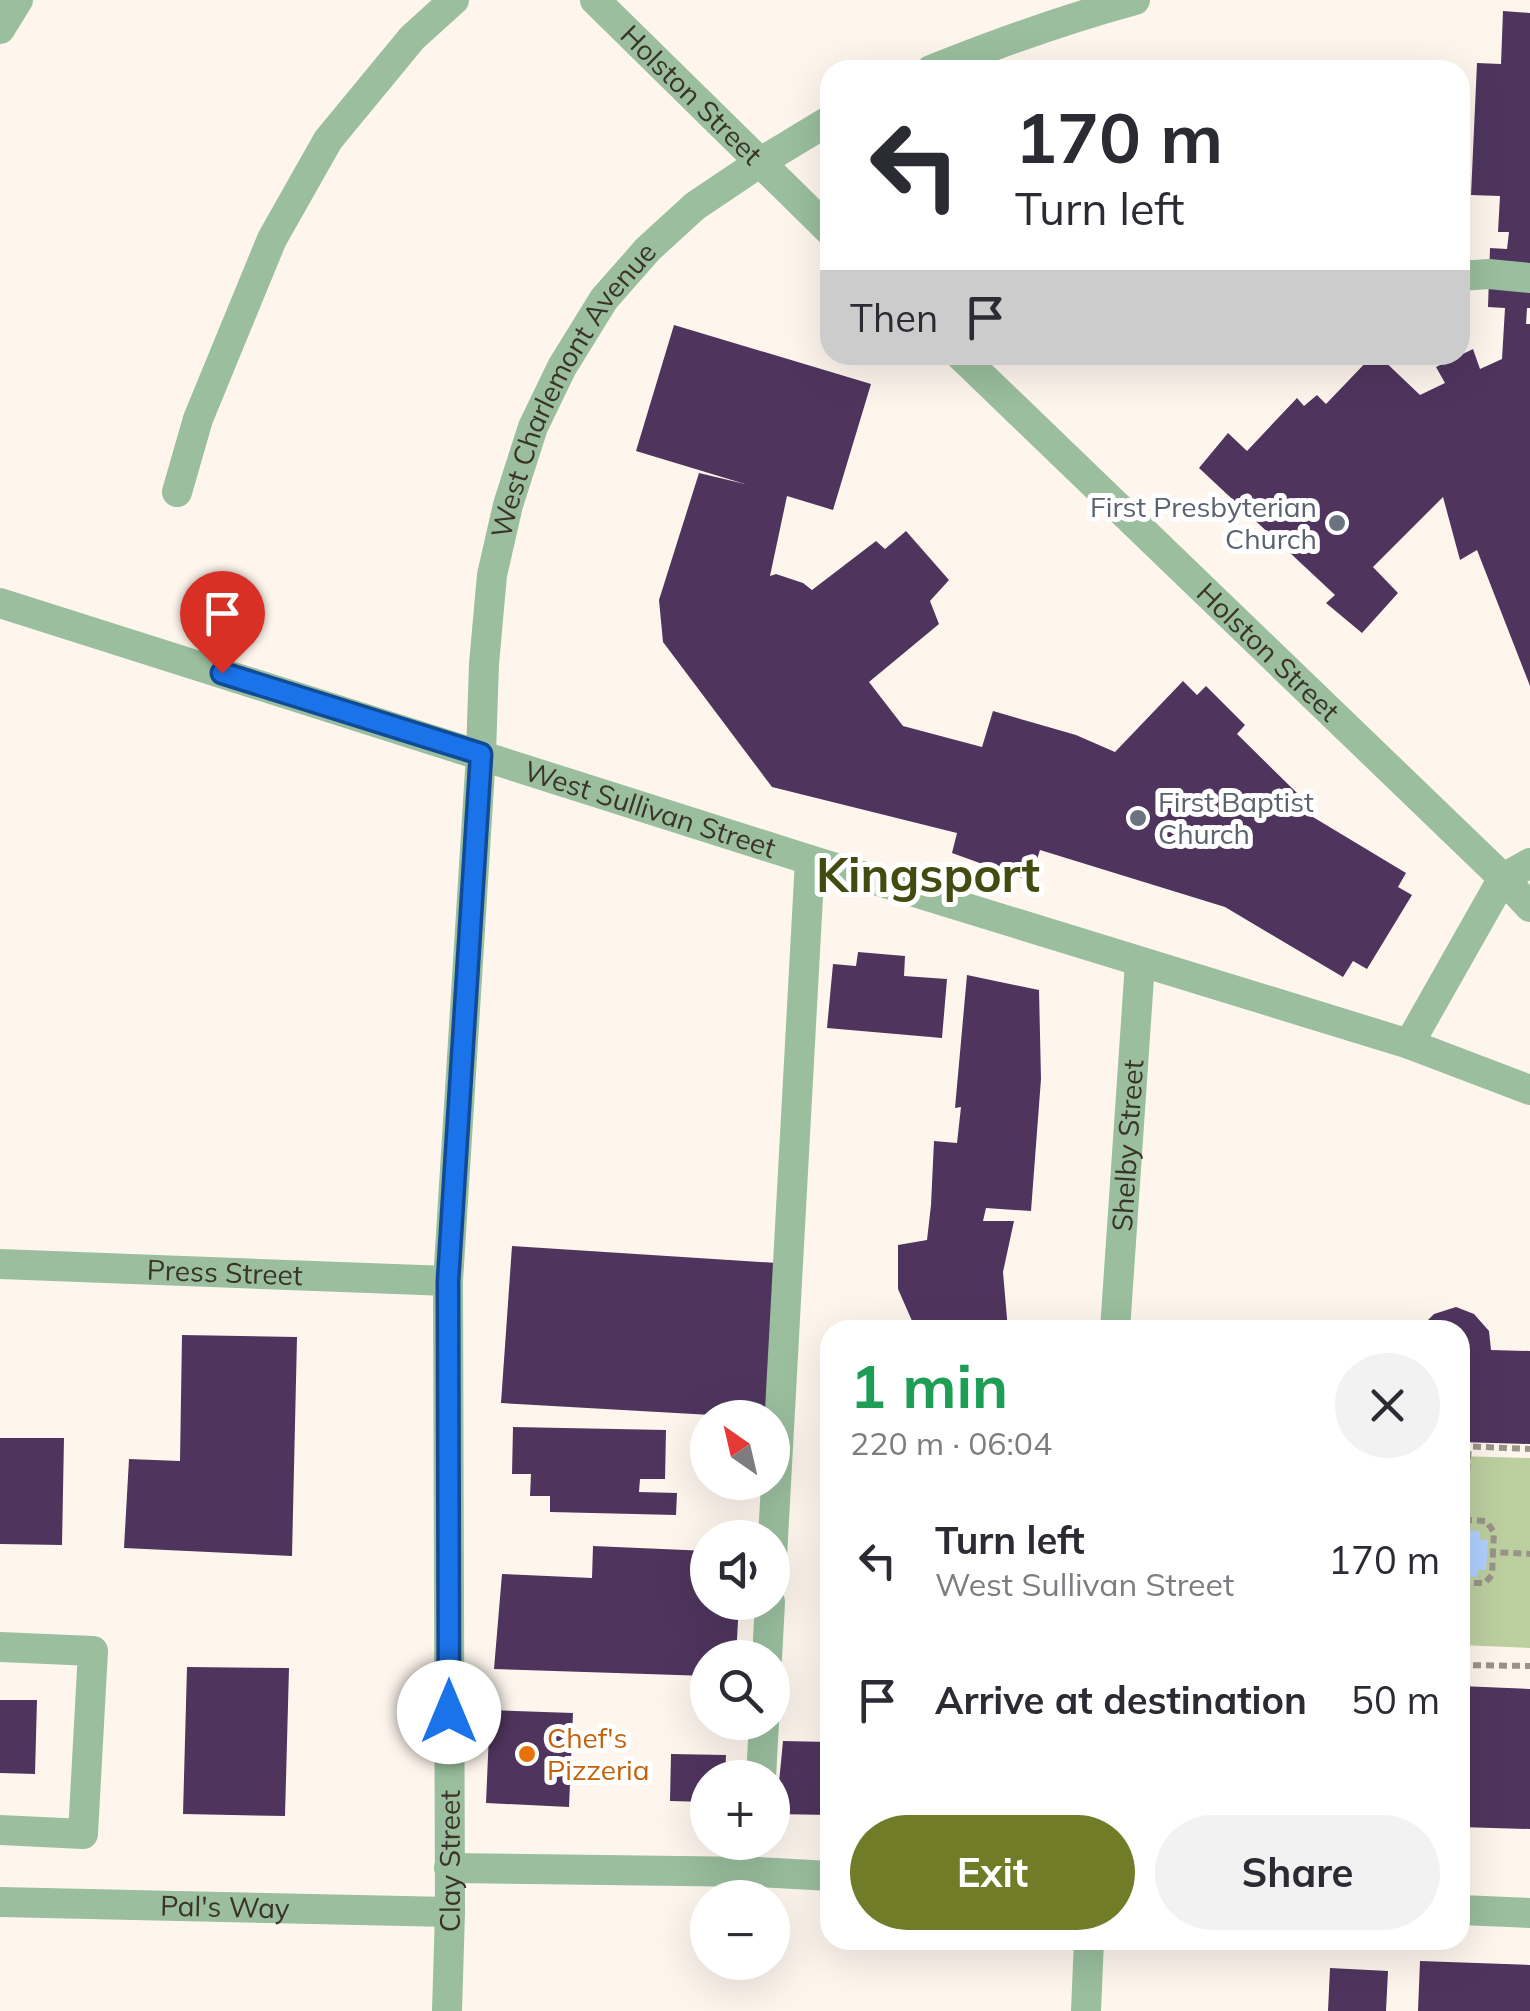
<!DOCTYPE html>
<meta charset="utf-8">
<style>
:root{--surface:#fff;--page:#f2f2f3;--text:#2b2b33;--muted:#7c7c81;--accent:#707c28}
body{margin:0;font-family:Mulish,sans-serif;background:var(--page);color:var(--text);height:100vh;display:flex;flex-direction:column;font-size:38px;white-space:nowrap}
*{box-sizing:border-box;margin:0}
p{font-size:32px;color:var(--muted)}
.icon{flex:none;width:55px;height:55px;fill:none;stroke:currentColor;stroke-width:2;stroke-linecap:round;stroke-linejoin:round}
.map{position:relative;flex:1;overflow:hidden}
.details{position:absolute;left:820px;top:1320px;width:650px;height:630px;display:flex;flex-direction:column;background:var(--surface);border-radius:30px;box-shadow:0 10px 40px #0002}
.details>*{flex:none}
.banner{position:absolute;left:820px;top:60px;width:650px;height:305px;border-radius:30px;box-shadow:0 10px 40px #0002;background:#fff;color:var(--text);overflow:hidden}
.needle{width:65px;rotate:326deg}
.tools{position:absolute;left:690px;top:1400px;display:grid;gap:20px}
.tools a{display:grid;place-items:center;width:100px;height:100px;border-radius:50%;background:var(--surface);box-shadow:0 10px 40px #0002;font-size:50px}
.pin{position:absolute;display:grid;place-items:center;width:85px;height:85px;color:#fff;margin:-102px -42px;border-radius:50% 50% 50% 0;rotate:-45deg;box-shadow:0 0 10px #0007}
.pin .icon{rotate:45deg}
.me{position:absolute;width:110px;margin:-55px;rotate:0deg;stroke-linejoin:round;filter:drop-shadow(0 0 8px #0008)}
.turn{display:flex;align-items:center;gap:35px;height:210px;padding:0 30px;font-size:45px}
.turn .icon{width:130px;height:130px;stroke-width:2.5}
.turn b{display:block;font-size:70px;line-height:85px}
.then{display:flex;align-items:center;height:95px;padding:0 30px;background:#0003;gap:20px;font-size:38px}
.round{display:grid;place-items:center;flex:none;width:105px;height:105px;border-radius:52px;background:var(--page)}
.headline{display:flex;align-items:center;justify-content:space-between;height:170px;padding:0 30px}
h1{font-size:60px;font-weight:700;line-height:75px;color:#1e9e55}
.button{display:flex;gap:20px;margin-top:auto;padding:20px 30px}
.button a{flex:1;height:115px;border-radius:60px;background:var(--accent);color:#fff;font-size:40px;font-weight:700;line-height:115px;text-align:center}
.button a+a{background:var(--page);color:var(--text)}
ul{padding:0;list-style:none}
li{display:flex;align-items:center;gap:30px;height:140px;padding:0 30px}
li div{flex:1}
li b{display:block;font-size:38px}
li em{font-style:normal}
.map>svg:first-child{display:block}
</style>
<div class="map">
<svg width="1530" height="2011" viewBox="0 0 1530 2011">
<rect width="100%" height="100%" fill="#fef6ed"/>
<polygon fill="#bccf9f" points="1460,1456 1530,1458 1530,1648 1460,1645"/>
<polygon fill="#afd0ff" points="1460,1530 1480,1531 1480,1539 1488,1540 1486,1570 1478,1570 1477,1577 1460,1576"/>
<g fill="#4f355e">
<polygon points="1503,11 1530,13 1530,308 1527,308 1526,324 1530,324 1530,686 1477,550 1460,560 1443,497 1373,567 1398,593 1362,633 1326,603 1335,595 1199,468 1228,433 1247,451 1297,398 1304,406 1317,395 1326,404 1373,355 1378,355 1420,395 1445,383 1436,367 1473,349 1480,369 1502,359 1505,308 1488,307 1490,248 1507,249 1509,232 1498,232 1500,196 1471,195 1477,63 1501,64"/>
<polygon points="674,325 871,384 833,510 787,496 770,576 776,574 803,583 812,590 876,541 885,549 906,531 949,580 930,601 939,624 869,682 903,726 982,747 993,711 1076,735 1115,752 1183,681 1197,695 1206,686 1245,725 1237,734 1297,793 1288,802 1406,873 1398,887 1412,895 1367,969 1353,961 1343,977 1225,907 1040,850 1030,881 952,853 957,833 772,787 663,642 659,600 699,473 745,484 636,451"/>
<polygon points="858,952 905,956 904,976 947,979 942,1038 827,1028 833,964 856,966"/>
<polygon points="967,975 1039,990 1041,1079 1031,1211 986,1208 983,1221 1014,1221 1003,1272 1008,1330 916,1330 898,1289 898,1245 927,1240 931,1205 934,1141 957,1143 961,1107 955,1108"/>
<polygon points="512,1246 777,1263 766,1418 501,1403"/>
<polygon points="1456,1307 1474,1314 1489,1331 1491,1350 1530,1351 1530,1444 1460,1442 1460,1330 1418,1330 1434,1314"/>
<polygon points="182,1335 297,1337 292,1556 124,1548 129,1459 180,1461"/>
<polygon points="513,1427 666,1430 665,1479 640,1479 639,1492 677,1493 676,1515 550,1512 550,1496 530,1496 531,1474 512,1474"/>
<polygon points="0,1438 64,1438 62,1545 0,1544"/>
<polygon points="593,1546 708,1551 708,1602 739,1602 736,1658 708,1658 708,1676 494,1669 502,1574 592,1578"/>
<polygon points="187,1667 289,1668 285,1816 183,1814"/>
<polygon points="1460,1686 1530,1689 1530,1829 1460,1827"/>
<polygon points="0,1700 37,1700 35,1774 0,1773"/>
<polygon points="490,1710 573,1713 569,1807 486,1803"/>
<polygon points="783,1741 830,1742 830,1815 776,1814"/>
<polygon points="671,1754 726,1755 725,1778 708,1778 708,1802 670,1801"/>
<polygon points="1420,1961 1530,1965 1530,2011 1418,2011"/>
<polygon points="1330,1968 1388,1971 1386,2011 1328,2011"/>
</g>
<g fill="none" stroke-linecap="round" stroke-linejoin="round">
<g stroke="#9a9389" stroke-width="6" stroke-dasharray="8 5" stroke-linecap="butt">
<polyline points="1460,1446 1530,1449"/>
<polyline points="1460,1520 1464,1520 1469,1446"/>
<polyline points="1464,1520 1486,1521 1494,1532 1493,1552"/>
<polyline points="1460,1609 1461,1583 1485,1583 1492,1575 1493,1552 1530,1554"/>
<polyline points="1460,1665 1530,1666"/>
</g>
<g stroke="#9abe9e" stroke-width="30">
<path id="s1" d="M595 0 830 231"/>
<polyline points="0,29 18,0"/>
<path d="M931 70C998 43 1065 19 1135 0"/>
<polyline points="1460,276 1489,274 1530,278"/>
<path id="s2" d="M960 355 1503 878 1530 907"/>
<polyline points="177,492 198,419 272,239 328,140 412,38 454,0"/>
<path id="s3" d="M0 603 810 860 1409 1044 1530 1090"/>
<polyline points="1409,1044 1503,878 1530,863"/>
<path id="s4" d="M0 1264 448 1281"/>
<path id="s5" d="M1115 1330 1140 963"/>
<polyline points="772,1557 810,860"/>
<polyline points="0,1647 93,1651 83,1834 0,1830"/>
<polyline points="767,1658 770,1602"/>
<polyline points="761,1778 764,1722"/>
<polyline points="449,1868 757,1872 830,1876"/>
<path id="s6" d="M0 1902 450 1912"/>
<polyline points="1460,1910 1530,1913"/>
<path id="s7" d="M447 2011 450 1912 448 1281 481 754 484 664 492 575 508 505 533 427 562 367 604 299 648 249 695 206 759 163 830 120"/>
<polyline points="1086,2011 1089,1940"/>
</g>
</g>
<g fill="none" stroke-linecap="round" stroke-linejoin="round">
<g stroke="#114b97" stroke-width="25">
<polyline id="route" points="222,673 481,754 448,1281 449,1712"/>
</g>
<use href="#route" stroke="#1a73e8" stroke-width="18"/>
</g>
<g fill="#6b7280" stroke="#fff" stroke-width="4">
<circle cx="1337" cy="523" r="10"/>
<circle cx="1138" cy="818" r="10"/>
</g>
<circle fill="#e8710a" stroke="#fff" stroke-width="4" cx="527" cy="1754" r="10"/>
<g text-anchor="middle" stroke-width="10" stroke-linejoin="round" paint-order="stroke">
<g font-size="28" fill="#3a3329" stroke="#fff">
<text dy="10" stroke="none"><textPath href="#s1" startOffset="135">Holston Street</textPath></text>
<text dy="10" stroke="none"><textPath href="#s7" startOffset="1642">West Charlemont Avenue</textPath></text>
<text dy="10" stroke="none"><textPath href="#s2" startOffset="428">Holston Street</textPath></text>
<text dy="10" stroke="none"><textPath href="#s3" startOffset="682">West Sullivan Street</textPath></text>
<text dy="10" stroke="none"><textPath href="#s5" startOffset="185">Shelby Street</textPath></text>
<text dy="10" stroke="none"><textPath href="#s4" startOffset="225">Press Street</textPath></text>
<text dy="10" stroke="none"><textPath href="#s7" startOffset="150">Clay Street</textPath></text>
<text dy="10" stroke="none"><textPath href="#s6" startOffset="225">Pal's Way</textPath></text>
</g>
<g font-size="28" fill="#5b616d" stroke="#fff" text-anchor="end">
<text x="1317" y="517">First Presbyterian<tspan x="1317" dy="32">Church</tspan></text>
<text x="1158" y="812" text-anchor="start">First Baptist<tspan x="1158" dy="32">Church</tspan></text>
</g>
<g font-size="28" fill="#c56008" stroke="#fff" text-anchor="start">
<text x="547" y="1748">Chef's<tspan x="547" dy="32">Pizzeria</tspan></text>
</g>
<g font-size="48" font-weight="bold" fill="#434b10" stroke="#fff">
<text x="928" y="892">Kingsport</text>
</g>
</g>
</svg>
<div class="tools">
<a><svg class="needle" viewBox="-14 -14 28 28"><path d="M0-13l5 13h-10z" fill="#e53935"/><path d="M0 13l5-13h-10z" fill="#7c7c81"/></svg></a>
<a><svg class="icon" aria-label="sound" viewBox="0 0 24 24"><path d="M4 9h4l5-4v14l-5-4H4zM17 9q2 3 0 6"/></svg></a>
<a><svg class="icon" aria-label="search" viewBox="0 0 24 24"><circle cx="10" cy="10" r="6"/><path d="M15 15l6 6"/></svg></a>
<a>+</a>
<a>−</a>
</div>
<div class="pin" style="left:222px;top:673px;background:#d93025"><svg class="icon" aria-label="arrive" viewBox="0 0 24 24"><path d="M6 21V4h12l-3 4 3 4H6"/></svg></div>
<svg class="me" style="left:449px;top:1712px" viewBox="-20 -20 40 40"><circle r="19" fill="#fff"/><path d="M0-13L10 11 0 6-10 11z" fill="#1a73e8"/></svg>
<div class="banner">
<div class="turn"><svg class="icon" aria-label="left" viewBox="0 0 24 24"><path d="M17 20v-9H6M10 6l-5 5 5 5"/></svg><div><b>170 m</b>Turn left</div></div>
<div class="then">Then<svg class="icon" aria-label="arrive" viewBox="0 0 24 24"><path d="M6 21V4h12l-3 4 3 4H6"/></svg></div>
</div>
<section class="details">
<div class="headline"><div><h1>1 min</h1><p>220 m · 06:04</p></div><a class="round"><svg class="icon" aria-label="close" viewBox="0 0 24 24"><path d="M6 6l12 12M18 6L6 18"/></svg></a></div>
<ul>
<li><svg class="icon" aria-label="left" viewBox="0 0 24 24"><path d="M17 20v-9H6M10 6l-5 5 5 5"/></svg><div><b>Turn left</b><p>West Sullivan Street</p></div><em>170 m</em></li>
<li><svg class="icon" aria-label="arrive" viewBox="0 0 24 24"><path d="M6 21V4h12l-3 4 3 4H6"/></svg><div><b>Arrive at destination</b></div><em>50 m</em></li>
</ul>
<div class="button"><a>Exit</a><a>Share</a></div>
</section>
</div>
